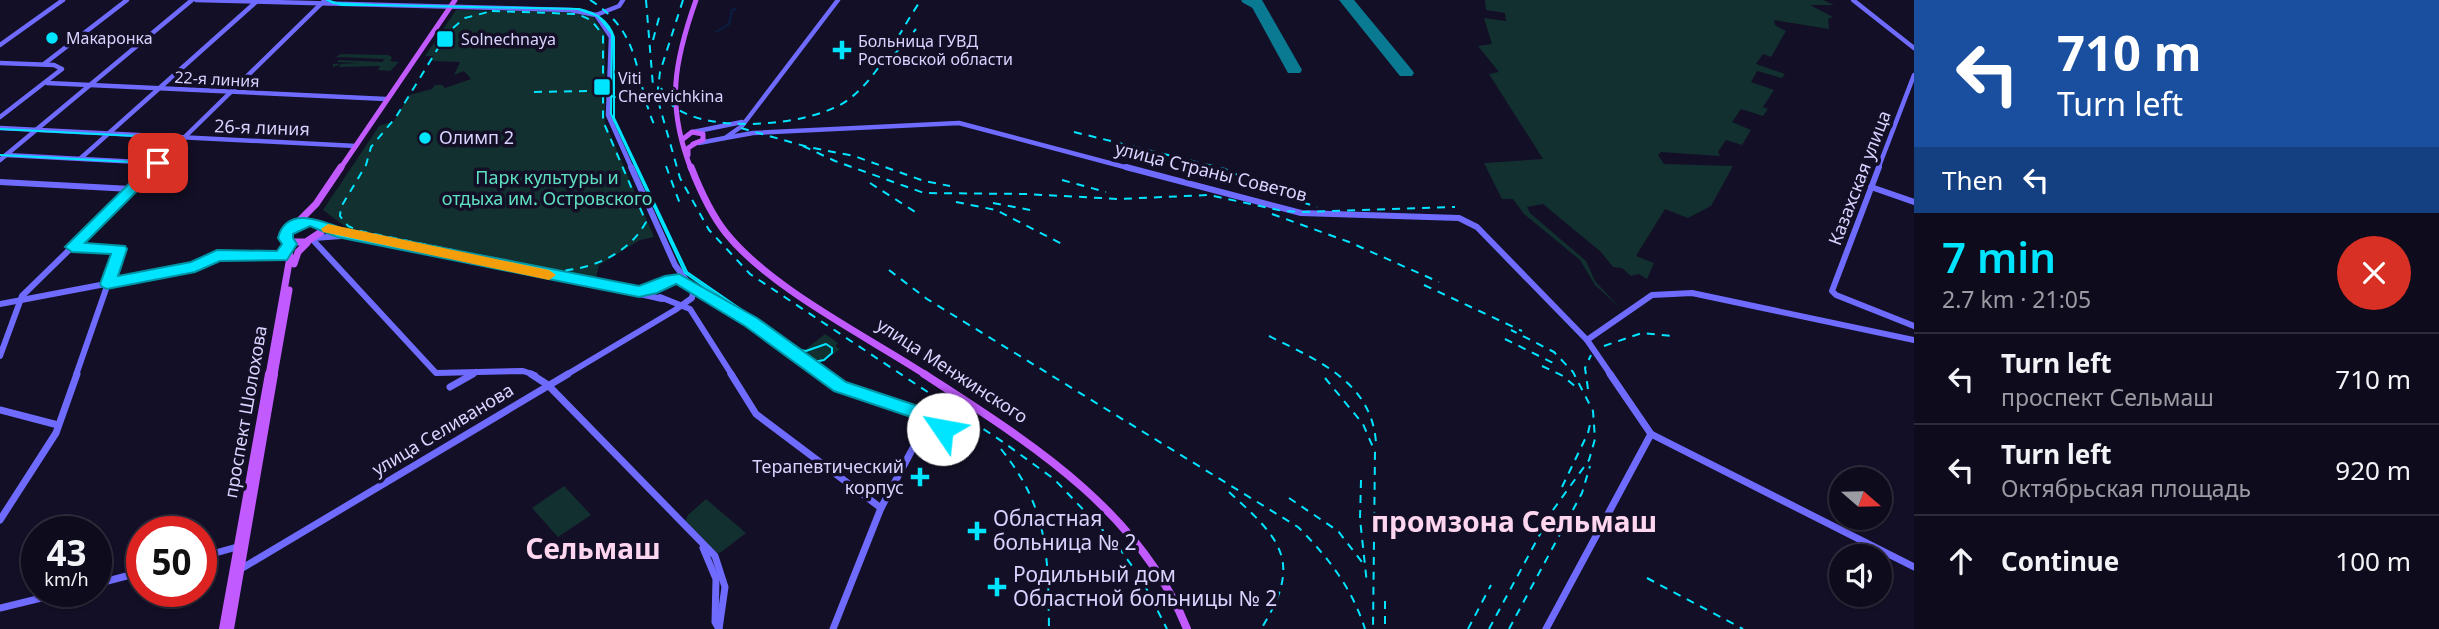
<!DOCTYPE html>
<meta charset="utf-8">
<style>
:root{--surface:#0e0b1c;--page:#1c1929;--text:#f1f3f6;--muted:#9b9ba3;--line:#2e2b3b;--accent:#00e5ff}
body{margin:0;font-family:"Noto Sans",sans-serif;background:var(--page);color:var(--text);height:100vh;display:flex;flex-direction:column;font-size:26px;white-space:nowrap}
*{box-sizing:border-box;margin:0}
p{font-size:23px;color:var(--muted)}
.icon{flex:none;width:38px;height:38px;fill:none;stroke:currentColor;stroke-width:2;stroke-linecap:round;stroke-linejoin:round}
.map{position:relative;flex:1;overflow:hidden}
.drawer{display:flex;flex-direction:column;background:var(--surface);width:525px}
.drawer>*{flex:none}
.hud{background:#1a4fa0;color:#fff;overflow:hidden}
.needle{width:46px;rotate:110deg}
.tools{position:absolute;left:1829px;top:467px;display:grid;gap:14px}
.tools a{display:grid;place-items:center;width:63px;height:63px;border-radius:50%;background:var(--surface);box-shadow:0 2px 5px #0004,0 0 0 2px var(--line);font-size:35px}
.speed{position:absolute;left:21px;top:516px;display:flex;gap:14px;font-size:35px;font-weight:700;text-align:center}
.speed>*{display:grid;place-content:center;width:91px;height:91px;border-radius:50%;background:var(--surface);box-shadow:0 2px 5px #0004,0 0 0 2px var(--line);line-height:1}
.speed small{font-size:18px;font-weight:400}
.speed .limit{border:10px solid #d22;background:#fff;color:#111}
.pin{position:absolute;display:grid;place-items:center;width:60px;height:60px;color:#fff;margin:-30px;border-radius:14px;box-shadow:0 4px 10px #0006}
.me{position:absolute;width:77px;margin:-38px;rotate:303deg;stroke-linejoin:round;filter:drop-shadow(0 0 5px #0008)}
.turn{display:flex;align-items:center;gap:24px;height:147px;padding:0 28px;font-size:32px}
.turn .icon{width:91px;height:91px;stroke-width:2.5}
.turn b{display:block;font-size:49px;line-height:60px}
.then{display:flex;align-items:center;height:66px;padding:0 28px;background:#0003;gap:14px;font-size:26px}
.round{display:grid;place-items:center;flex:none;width:74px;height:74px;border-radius:37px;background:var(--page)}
.headline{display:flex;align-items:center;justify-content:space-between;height:119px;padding:0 28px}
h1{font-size:42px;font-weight:600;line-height:52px;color:var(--accent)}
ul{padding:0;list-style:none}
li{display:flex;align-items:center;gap:21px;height:91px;padding:0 28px;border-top:2px solid var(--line)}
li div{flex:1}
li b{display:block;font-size:26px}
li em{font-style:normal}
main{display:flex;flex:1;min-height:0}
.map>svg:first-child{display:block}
</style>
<main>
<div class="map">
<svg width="1914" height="629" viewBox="0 0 1914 629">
<rect width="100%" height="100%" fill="#130f26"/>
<g fill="#12302f">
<polygon points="1485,0 1823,0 1834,5 1810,5 1833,17 1828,19 1829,29 1774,20 1775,25 1786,31 1771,57 1763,54 1756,64 1785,74 1782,78 1757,71 1751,82 1774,90 1763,107 1768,109 1763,116 1741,109 1732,122 1751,130 1742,145 1726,140 1718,152 1720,156 1661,152 1658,155 1664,164 1733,166 1711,206 1688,218 1665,209 1636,256 1654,263 1647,279 1639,274 1631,276 1622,268 1613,267 1601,252 1543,204 1527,207 1530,213 1586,261 1595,281 1620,308 1595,285 1580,260 1524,214 1513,199 1502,199 1484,163 1543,159 1489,74 1499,72 1478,46 1492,44 1484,18 1506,21 1505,13 1486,10"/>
<polygon points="456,10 579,12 593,17 605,34 605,122 654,237 640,240 599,265 596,278 351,231 323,210 379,126 394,121 409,95 432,89 435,85 442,85 445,88 471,79 464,71 454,75 460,62 430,61 433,56 425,56"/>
<polygon points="341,54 388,55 392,57 390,61 399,62 390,71 378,70 380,66 339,67 341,64 333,67 333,64 361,63 337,62 339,60 382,62 385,59 338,57 333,59"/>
<polygon points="825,334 838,343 835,346 840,349 817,366 800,354"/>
<polygon points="564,486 591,515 558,537 532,508"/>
<polygon points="706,499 746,533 720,553 715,552 685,522 688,515"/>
</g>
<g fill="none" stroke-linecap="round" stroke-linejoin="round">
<polyline stroke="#0a1f44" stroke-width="2" points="716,32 729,24 732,10 736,9"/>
<polyline stroke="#0a7a92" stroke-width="7" points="1245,0 1260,8"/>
<g fill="#0a7a92" fill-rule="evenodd">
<polygon points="1248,0 1262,0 1302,70 1300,73 1288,73"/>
<polygon points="1339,0 1354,0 1412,70 1414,73 1412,76 1400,76"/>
</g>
<g stroke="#6f6bff" stroke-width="4.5">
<polyline points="196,0 571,10 596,15"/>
<polyline points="1853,0 1914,48"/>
<polyline points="596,15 611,37 608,115 632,169"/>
<polyline points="596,15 619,6 623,0"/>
<polyline points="0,45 63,0"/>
<polyline points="0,63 54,65 62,69 0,117"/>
<polyline points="44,64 127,0"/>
<polyline points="47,83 386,99"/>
<polyline points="0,128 356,146"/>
<polyline points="693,132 742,122"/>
<polyline points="725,138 753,133 959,123 1132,169"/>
<polyline points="699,143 725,138 742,126 838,0"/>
<polyline points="6,155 158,163"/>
<polyline points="81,158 257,1"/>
<polyline points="0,160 192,0"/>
<polyline points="152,169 325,0"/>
<polyline points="1878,169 1914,75"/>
</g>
<g stroke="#6f6bff" stroke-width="6">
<polyline points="631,167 675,265 686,280"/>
<polyline points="1126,167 1301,213 1459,218 1477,227 1587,340 1611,375"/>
<polyline points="1879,167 1832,291 1836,295 1914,326"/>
<polyline points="0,182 131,189"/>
<polyline points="1871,187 1914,202"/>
<polyline points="322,225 337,232 639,291 682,280 751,322 825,375"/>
<polyline points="314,238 341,236"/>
<polyline points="312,239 436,373 523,371 535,375"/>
<polyline points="72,247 120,249 76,375"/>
<polyline points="640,294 662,299"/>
<polyline points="660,297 690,309 732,375"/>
<polyline points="0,304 195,267 223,255 282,256 288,246"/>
<polyline points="1587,340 1652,295 1692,293 1914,340"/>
<polyline points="0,356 22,296 154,167"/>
<polyline points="470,375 476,372"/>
<polyline points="566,375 675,310 692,298 694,287"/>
</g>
<g stroke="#6f6bff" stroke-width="7">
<polyline points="531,374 548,385 715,556 725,587 719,629"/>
<polyline points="731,374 756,414 881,508"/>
<polyline points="823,374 840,386 941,422"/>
<polyline points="1610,374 1651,434"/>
<polyline points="450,387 473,374"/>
<polyline points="0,410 58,425"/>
<polyline points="929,416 950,400 959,398"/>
<polyline points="1651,434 1914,567"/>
<polyline points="933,436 925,431 934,418"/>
<polyline points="0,520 56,433 77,374"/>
<polyline points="703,548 716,579 715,622 719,629"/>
<polyline points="201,557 237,547"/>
<polyline points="239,570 568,374"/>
<polyline points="96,584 142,572"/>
<polyline points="0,608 66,592"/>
<polyline points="833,629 881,508 913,448 921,441 941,433 944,427 942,417 955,403 968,404"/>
<polyline points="1546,629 1651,434"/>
</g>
<g stroke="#c25bff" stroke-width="5">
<polyline points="683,139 692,132 703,134 703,140 693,144"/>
<polyline points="688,155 688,148 696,143"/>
<polyline points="340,169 455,0"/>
<path d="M691 169C666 105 674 62 696 0"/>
</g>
<g stroke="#c25bff" stroke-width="7">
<path d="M691 167C700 190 710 213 726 233 770 288 866 336 926 375"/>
<polyline points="299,221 316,204 341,167"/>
<polyline points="294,264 298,252 307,243"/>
<path d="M269 375 290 257 285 234C296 223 308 218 322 225L321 232 306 242H289"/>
<polyline points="274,375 289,290"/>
</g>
<g stroke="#c25bff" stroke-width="8">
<path d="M924 374C1027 441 1139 509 1187 629"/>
<polyline points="223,629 269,374"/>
<polyline points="230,629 274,374"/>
</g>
<g stroke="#00e5ff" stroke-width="2">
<polyline points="327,0 342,5 375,5"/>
<polyline points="328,0 333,3 375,5"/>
<path d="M375 5 579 9C596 13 608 20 614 37V118L687 272 800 350 806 351 826 344 832 348V353L824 360 813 362 685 273 611 114 612 34 598 16 578 9Z"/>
<polyline points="0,129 176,138 179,141 163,158 152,163 0,155"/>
</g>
<g stroke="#00e5ff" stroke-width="2" stroke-dasharray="8 7" stroke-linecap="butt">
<path d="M590 0C645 35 632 76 656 129"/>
<polyline points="646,0 653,86"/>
<polyline points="683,0 660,72 657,97 680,178 709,230 750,274 1003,442 1054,479 1117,545 1142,580 1167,629"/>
<path d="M492 11 577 14 591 20 603 35V121L646 222C629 254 591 270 556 271L360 231 348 226 340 216 341 207 366 165 371 147 396 117 448 32 465 18Z"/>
<polyline points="653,40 660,14"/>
<polyline points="894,55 916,29"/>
<path d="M661 88C665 94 668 101 673 106 709 135 812 126 848 100 880 76 899 32 921 0"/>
<polyline points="534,92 591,91 636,102"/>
<polyline points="741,128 808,147 854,156 924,181 950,186"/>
<polyline points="1074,132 1225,169 1277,194 1317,207"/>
<polyline points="803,146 835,161 924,193 1025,194 1119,199 1209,195 1283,211 1304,212 1455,207"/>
<polyline points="666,166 680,204"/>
<polyline points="1062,180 1106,192"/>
<polyline points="870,183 920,215"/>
<polyline points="956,202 996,210 1062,244"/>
<polyline points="993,203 1030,210"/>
<polyline points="1272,214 1349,242 1439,282"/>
<path d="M889 270 927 299 1298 527C1328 557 1352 588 1365 629"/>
<polyline points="1424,285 1522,331"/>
<path d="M1269 336C1317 360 1372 382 1376 443"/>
<polyline points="1505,339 1555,364"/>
<polyline points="1604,346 1642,333 1672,336"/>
<polyline points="1542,366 1563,376 1577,388"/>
<polyline points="1325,378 1363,424 1375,452 1373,629"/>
<polyline points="1588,389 1585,368 1591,355"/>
<path d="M1001 449C1049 509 1048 555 1049 629"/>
<polyline points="1361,480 1360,519 1367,584"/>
<polyline points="1562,487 1588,433 1591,420"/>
<path d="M1229 492C1282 540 1303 562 1261 629"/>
<polyline points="1289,498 1338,531 1362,562"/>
<polyline points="1647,578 1743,629"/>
<polyline points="1385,601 1385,629"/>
<polyline points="1468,629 1491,585"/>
<polyline points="1489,629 1553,510 1589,460 1595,439 1593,411 1573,372 1554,352 1511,330"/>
<polyline points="1509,629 1582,493 1590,466"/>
</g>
</g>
<path fill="#00e5ff" stroke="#0095a6" stroke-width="2" d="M158 159 164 163 162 166 85 243 125 246 127 249 118 276 191 262 217 250 277 251 282 244 278 238C286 206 320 220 341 228L639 286 665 276 679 274 757 318 846 382 936 412 948 417 952 429 950 434H937L934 426 923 421 834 391 745 326 676 284 657 293 639 297 337 237 310 226 293 234V238L297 244 287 260 220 261 195 272 107 289 102 287 100 284 111 254 72 252 65 247 153 160Z"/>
<polygon fill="#f59e0b" points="328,224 549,270 556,275 549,280 323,232 321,229"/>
<g fill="#00e5ff" stroke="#130f26" stroke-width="2.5">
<circle cx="52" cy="38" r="7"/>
<rect x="436" y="30" width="18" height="18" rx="3.5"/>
<path d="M838.5 39.5h7v7h7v7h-7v7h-7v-7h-7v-7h7z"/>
<rect x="593" y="78" width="18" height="18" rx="3.5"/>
<circle cx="425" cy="138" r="7"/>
<path d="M916.5 466.5h7v7h7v7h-7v7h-7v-7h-7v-7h7z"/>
<path d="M973.5 520.5h7v7h7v7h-7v7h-7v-7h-7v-7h7z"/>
<path d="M993.5 576.5h7v7h7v7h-7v7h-7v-7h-7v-7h7z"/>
</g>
<g text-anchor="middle" stroke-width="7" stroke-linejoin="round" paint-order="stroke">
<g font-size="16" fill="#d9d4ff" stroke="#130f26" text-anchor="start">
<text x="66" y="44">Макаронка</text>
<text x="461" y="45">Solnechnaya</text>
<text x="858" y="47">Больница ГУВД<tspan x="858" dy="18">Ростовской области</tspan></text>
<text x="618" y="84">Viti<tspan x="618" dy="18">Cherevichkina</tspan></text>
</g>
<g font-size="16" fill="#d9d4ff" stroke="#130f26">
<text transform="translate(217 79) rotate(3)" y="6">22-я линия</text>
</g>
<g font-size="18" fill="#d9d4ff" stroke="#130f26">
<text transform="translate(262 128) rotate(2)" y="6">26-я линия</text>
<text transform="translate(1211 172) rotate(14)" y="6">улица Страны Советов</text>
<text transform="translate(1860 178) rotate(-69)" y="6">Казахская улица</text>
<text transform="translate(952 371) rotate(33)" y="6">улица Менжинского</text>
<text transform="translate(246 412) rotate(-80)" y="6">проспект Шолохова</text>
<text transform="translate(443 430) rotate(-31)" y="6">улица Селиванова</text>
</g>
<g font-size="18" fill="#d9d4ff" stroke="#130f26" text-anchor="start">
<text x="439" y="144">Олимп 2</text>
<text x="904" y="473" text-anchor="end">Терапевтический<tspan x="904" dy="21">корпус</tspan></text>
</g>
<g font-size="18" fill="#5fe0c0" stroke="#130f26">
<text x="547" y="184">Парк культуры и<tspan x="547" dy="21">отдыха им. Островского</tspan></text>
</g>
<g font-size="21" fill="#d9d4ff" stroke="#130f26" text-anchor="start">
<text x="993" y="526">Областная<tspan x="993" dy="24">больница № 2</tspan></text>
<text x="1013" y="582">Родильный дом<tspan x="1013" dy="24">Областной больницы № 2</tspan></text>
</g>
<g font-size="28" font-weight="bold" fill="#ffd6f0" stroke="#130f26">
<text x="1514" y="532">промзона Сельмаш</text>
<text x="593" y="559">Сельмаш</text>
</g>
</g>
</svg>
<div class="tools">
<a><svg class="needle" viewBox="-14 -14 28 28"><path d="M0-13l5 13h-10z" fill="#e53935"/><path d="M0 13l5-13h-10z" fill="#9b9ba3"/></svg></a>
<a><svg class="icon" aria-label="sound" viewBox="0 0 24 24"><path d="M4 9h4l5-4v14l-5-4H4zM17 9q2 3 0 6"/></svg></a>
</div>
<div class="speed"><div>43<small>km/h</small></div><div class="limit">50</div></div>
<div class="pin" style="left:158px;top:163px;background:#d93025"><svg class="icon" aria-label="arrive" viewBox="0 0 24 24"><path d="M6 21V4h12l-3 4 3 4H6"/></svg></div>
<svg class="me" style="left:943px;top:429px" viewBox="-20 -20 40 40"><circle r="19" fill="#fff"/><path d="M0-13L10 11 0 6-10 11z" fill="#00e5ff"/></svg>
</div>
<section class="drawer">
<div class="hud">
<div class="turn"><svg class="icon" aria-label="left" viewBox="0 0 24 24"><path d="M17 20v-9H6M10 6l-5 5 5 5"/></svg><div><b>710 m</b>Turn left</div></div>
<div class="then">Then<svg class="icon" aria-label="left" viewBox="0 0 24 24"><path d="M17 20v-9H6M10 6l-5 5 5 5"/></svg></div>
</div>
<div class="headline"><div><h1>7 min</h1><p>2.7 km · 21:05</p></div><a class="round" style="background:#d93025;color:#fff"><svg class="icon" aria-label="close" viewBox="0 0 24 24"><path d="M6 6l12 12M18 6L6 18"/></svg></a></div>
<ul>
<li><svg class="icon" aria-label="left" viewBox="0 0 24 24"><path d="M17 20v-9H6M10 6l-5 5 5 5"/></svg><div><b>Turn left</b><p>проспект Сельмаш</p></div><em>710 m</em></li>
<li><svg class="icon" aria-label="left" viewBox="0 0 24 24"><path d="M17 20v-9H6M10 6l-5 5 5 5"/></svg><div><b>Turn left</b><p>Октябрьская площадь</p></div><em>920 m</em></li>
<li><svg class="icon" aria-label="ahead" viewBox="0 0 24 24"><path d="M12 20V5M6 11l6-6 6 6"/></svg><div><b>Continue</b></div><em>100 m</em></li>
</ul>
</section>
</main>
